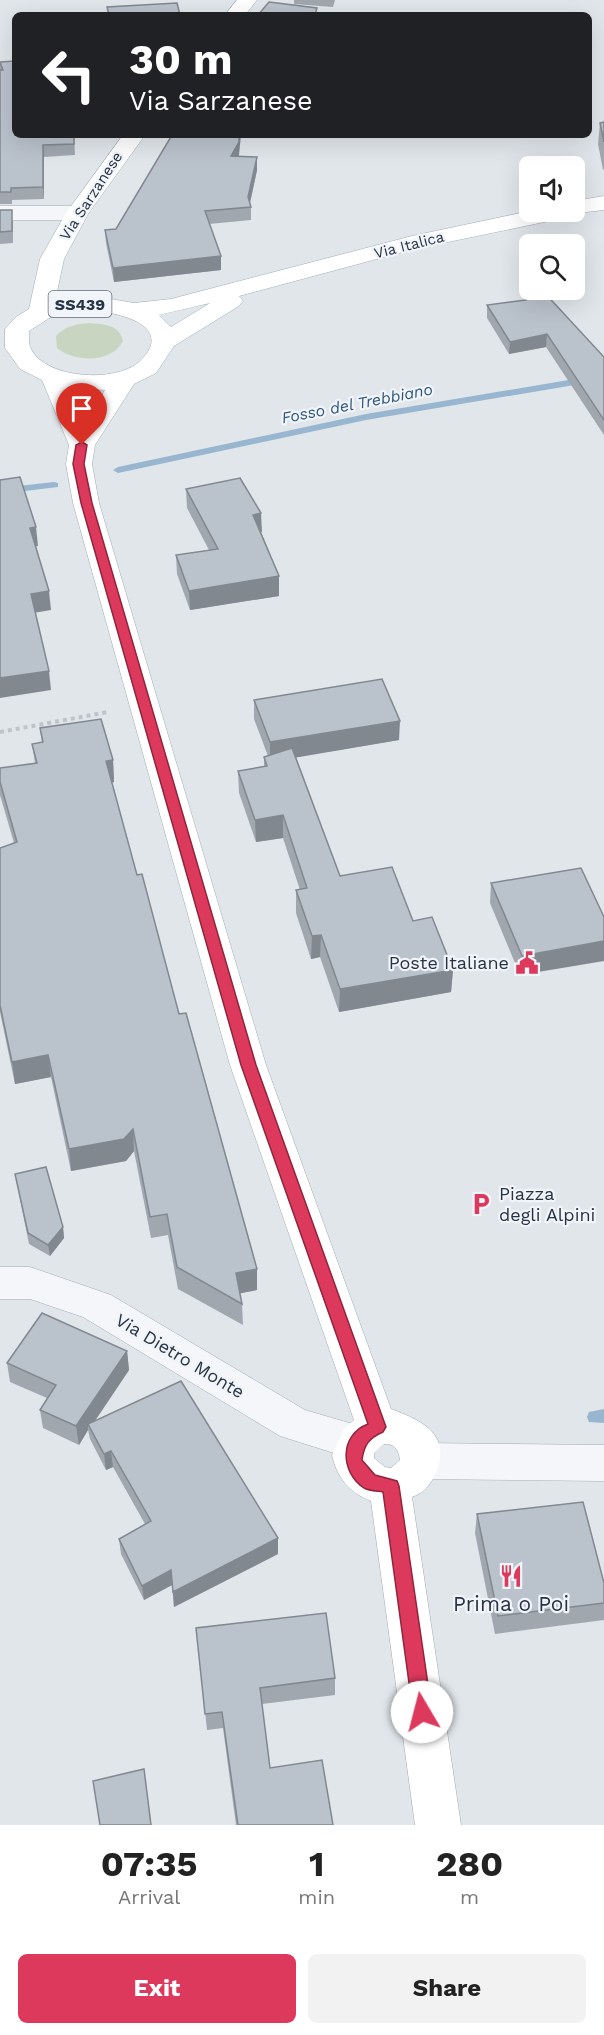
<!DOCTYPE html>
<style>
:root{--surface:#fff;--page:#f2f2f2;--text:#222;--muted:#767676;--accent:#dd395d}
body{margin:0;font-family:"Work Sans",sans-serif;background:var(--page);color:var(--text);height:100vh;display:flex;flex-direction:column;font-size:22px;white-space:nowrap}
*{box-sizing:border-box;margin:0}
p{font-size:20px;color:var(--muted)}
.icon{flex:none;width:33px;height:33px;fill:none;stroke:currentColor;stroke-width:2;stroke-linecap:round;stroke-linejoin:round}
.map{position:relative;height:1825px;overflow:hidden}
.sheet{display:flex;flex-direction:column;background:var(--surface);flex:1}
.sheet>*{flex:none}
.top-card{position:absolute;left:12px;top:12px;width:580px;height:126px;border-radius:9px;box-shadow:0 6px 24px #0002;background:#202124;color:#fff;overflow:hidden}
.tools{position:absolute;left:519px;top:156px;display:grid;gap:12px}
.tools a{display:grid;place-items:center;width:66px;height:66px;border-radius:9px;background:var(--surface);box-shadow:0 6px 24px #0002;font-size:30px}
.pin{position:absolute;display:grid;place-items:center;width:51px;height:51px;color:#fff;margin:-62px -26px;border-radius:50% 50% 50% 0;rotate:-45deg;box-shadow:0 0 6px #0007}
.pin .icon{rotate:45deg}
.me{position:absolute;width:66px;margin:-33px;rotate:352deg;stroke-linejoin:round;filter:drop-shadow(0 0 4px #0008)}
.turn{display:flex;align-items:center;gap:21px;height:126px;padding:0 18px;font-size:27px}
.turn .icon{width:78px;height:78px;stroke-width:2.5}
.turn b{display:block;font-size:42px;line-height:51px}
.eta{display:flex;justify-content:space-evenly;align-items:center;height:102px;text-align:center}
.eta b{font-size:36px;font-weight:700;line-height:42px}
.primary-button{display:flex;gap:12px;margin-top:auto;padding:12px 18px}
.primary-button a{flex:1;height:69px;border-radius:9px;background:var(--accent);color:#fff;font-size:24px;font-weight:700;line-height:69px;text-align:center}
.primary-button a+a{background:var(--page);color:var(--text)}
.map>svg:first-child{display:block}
</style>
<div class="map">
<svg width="604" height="1825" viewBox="0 0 604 1825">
<rect width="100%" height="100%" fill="#e1e6eb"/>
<path fill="#c8d6c1" d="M90 323C104 324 120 325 123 341 111 364 74 362 57 348L56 336C65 326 76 324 90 323Z"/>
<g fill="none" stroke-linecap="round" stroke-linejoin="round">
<g fill="#98b6cf" fill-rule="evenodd">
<polygon points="604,374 604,380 366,420 118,473 113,470 118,467 366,414"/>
<polygon points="54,482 58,483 58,487 0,494 0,488"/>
<polygon points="604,1409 604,1423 589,1422 587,1417 589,1412"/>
</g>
<g stroke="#a5adb6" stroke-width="1">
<g id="minor">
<polygon points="0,206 77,206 85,208 88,213 85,218 77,220 0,220"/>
<polygon points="0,1267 30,1267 111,1295 305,1410 370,1429 376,1442 370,1455 356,1460 280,1436 83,1317 30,1299 0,1299"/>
<polygon points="421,1443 604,1445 604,1481 421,1479 406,1474 400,1461 406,1448"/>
</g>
</g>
<g stroke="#9fabb8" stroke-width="1">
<g id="major">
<polygon points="237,0 257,0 245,15 225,15"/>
<path d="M123 135H145L88 214 64 259 55 301 93 296 134 303 171 299 412 236 530 211 574 212V201L604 196V210L569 214 567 217 559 219 414 249 239 296 243 301 239 306 174 346 156 373 134 384 95 445 92 464 99 503 266 1065 391 1409C423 1421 453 1435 435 1475 430 1485 424 1493 412 1497L461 1825H415L371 1501C350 1493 337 1478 332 1455L344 1429 354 1420 230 1065 73 503 66 464 69 445 42 380 20 369 5 348V329L16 317 29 309 40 259 66 213ZM210 303 171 327 159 315ZM83 311C110 309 180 324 139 362 116 383 46 379 31 349 28 344 29 336 29 331L51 317ZM70 388 105 390 85 421ZM384 1444C395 1443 399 1451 400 1460L391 1468 385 1467 374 1458V1453Z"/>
</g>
</g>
<polyline stroke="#bfc4ca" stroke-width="4" stroke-dasharray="4 4" stroke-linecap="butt" points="0,732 108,712"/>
<use href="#minor" fill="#f4f6f9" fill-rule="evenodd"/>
<use href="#major" fill="#fff" fill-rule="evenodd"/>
</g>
<g fill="#a0a7af">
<polygon points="294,0 335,0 333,7 294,4"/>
<polygon points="0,62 74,135 75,155 44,157 44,199 12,200 12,204 0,204"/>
<polygon points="604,122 604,169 603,170 598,144 600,123"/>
<polygon points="239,155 238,156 257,170 250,203 251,207 251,220 209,224 221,256 221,270 114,282 106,243 105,230 116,229"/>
<polygon points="0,210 13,222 13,243 0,244"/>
<polygon points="487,305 604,357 604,435 546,347 509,354 487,318"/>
<polygon points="186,489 261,513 261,532 279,576 279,596 190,610 177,574 176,555 209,550 187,508"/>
<polygon points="254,700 399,740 296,757 340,876 413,921 453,970 451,992 339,1012 320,957 311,959 296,913 296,890 300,890 283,838 256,842 239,793 238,771 264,766 264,757 268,756 254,719"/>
<polygon points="40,728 113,760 114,782 112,783 137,875 179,1014 257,1290 240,1293 242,1304 243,1325 178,1289 168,1235 151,1238 134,1151 126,1161 71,1171 51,1077 15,1084 0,1012 0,848 14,843 0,795 0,768 35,763 32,744 42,743"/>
<polygon points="581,868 520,975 490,903 491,883"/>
<polygon points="15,1174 63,1227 64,1238 50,1256 29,1244"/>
<polygon points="127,1351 129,1370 95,1421 278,1538 278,1554 174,1607 172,1585 144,1600 121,1554 119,1539 145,1524 113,1467 106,1470 90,1439 88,1430 79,1445 43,1428 40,1410 47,1398 10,1382 7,1363"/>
<polygon points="477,1514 604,1583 604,1620 495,1634 475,1533"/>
<polygon points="196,1628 335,1678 335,1695 262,1704 270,1768 333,1825 236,1825 223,1728 207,1730"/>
</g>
<g fill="#82888f">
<polygon points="239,135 241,135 239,155 231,169 231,156"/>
<polygon points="43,145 44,157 44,199 43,187"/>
<polygon points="257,157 257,170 249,207 248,197"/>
<polygon points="221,256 221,270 114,282 113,268"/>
<polygon points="547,334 546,347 509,354 510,342"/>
<polygon points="261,513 262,532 254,534 253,515"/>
<polygon points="36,527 38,546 32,547 30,528"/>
<polygon points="279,576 279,596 190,610 189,591"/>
<polygon points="49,591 51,610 33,613 31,594"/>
<polygon points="49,671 51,690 0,698 0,678"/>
<polygon points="400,721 399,740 270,762 270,742"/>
<polygon points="113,760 114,782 108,783 106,761"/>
<polygon points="283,815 283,838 256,842 255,820"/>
<polygon points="321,935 320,957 311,959 312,936"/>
<polygon points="604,941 604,961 520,975 522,956"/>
<polygon points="453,970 451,992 339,1012 340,989"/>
<polygon points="48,1055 51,1077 15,1084 12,1062"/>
<polygon points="133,1129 134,1151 126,1161 71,1171 69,1149"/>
<polygon points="63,1227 64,1238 50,1256 48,1245"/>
<polygon points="257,1269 257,1290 237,1294 236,1273"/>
<polygon points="127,1351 129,1370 90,1428 88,1424 88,1430 79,1445 76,1426"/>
<polygon points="111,1451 113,1467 106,1470 104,1454"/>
<polygon points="278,1538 278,1554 174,1607 173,1592"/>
<polygon points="171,1570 172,1585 144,1600 142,1586"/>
</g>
<g fill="#bac2cc" stroke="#82888f" stroke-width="1.5">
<polygon points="269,2 317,8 315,15 258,15"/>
<polygon points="177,3 180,15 109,15 107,7"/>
<polygon points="15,61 15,135 74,135 74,144 43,145 43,187 11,188 11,192 0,192 0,70 3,70 0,62"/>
<polygon points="604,122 604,142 600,123"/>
<polygon points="172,135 239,135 239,142 231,156 257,157 248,197 251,207 205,211 221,256 113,268 105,230 116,229"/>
<polygon points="0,210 12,210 12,231 0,232"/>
<polygon points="540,290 542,290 604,357 604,420 547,334 510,342 487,305 526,300"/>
<polygon points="20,477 36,527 30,528 49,591 31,594 49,671 0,678 0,480"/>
<polygon points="240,478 261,513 253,515 279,576 189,591 176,555 218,549 186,489"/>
<polygon points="382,679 400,721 270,742 254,700"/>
<polygon points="101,719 113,760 106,761 137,875 142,874 179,1014 186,1013 257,1269 236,1273 242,1304 177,1267 167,1214 150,1217 133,1129 124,1139 69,1149 48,1055 12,1062 0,1005 0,848 17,842 0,782 0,768 37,763 32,744 43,742 40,728"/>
<polygon points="292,748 340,876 392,867 413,921 432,917 453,970 340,989 321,935 312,936 296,890 307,888 283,815 255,820 238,771 267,766 264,757"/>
<polygon points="581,868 604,917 604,941 522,956 491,883"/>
<polygon points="46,1167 63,1227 48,1245 28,1233 15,1174"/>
<polygon points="42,1313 127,1351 76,1426 40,1410 56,1385 7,1363"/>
<polygon points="181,1381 278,1538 173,1592 171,1570 142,1586 119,1539 151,1521 111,1451 104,1454 88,1424"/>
<polygon points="583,1502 604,1583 604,1603 498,1616 477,1514"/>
<polygon points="326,1613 335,1678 260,1688 270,1768 322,1760 333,1825 238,1825 222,1712 205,1714 196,1628"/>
<polygon points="144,1769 151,1825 100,1825 93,1781"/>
</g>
<path fill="#dd395d" stroke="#90253c" stroke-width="1.5" d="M82 442 87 445 84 464 92 503 256 1065 386 1427 383 1432C369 1438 364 1445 362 1460L375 1475 397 1481 399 1486 432 1712 429 1718 422 1721 416 1718 413 1712 383 1492C377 1491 369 1491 364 1488 340 1472 339 1435 368 1424L241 1065 81 503 73 464 76 445Z"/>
<defs>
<g id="civic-bare" transform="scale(1.8)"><path d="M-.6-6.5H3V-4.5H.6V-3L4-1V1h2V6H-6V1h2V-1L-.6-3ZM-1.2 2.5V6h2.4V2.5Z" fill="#dd395d" stroke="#f1f4f8" stroke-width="2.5" paint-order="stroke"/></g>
<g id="parking-bare" transform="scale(1.8)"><path d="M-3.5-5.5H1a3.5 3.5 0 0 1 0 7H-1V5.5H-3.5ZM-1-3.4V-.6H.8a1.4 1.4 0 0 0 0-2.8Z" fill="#dd395d" stroke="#f1f4f8" stroke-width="2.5" paint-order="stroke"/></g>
<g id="restaurant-bare" transform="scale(1.8)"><path d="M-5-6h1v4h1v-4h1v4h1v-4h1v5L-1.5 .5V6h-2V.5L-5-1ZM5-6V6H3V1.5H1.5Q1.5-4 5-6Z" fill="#dd395d" stroke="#f1f4f8" stroke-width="2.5" paint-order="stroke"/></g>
</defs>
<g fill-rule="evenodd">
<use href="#civic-bare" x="527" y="963"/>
<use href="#parking-bare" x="481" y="1204"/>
<use href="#restaurant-bare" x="511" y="1576"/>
</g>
<g text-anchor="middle" stroke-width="4.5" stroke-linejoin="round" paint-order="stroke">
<g font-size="15" fill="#273445" stroke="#f1f4f8">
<text transform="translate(91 196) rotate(-57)" y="5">Via Sarzanese</text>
<text transform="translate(409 245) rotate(-14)" y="5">Via Italica</text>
</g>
<rect fill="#f1f4f8" stroke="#646e7b" stroke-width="1.5" x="48.5" y="291" width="63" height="26" rx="4.5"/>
<g font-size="16" font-weight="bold" fill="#273445">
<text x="80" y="310">SS439</text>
</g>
<g font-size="16" font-style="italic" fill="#2d567d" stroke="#f1f4f8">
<text transform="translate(357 403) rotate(-11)" y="6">Fosso del Trebbiano</text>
</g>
<g font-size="18" fill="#273445" stroke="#f1f4f8" text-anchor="end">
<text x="509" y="969">Poste Italiane</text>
<text x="499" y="1200" text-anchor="start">Piazza<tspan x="499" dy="21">degli Alpini</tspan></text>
</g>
<g font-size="18" fill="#273445" stroke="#f1f4f8">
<text transform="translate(180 1356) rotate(31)" y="6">Via Dietro Monte</text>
</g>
<g font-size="21" fill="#273445" stroke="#f1f4f8">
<text x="511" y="1611">Prima o Poi</text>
</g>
</g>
</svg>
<div class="tools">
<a><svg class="icon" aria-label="sound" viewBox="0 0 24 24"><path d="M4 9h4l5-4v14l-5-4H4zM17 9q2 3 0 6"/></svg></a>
<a><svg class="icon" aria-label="search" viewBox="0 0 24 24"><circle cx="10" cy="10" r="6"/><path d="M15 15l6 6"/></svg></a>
</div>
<div class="pin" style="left:82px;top:445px;background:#d93025"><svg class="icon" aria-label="arrive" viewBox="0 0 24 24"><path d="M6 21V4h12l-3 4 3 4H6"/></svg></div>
<svg class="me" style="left:422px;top:1712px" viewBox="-20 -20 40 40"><circle r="19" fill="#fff"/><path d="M0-13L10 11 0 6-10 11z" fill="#dd395d"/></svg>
<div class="top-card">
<div class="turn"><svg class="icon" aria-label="left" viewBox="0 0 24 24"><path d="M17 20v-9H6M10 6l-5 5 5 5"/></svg><div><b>30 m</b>Via Sarzanese</div></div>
</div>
</div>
<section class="sheet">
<div class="eta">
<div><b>07:35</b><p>Arrival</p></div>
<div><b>1</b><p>min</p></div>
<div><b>280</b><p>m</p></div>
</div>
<div class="primary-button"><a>Exit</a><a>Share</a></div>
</section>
